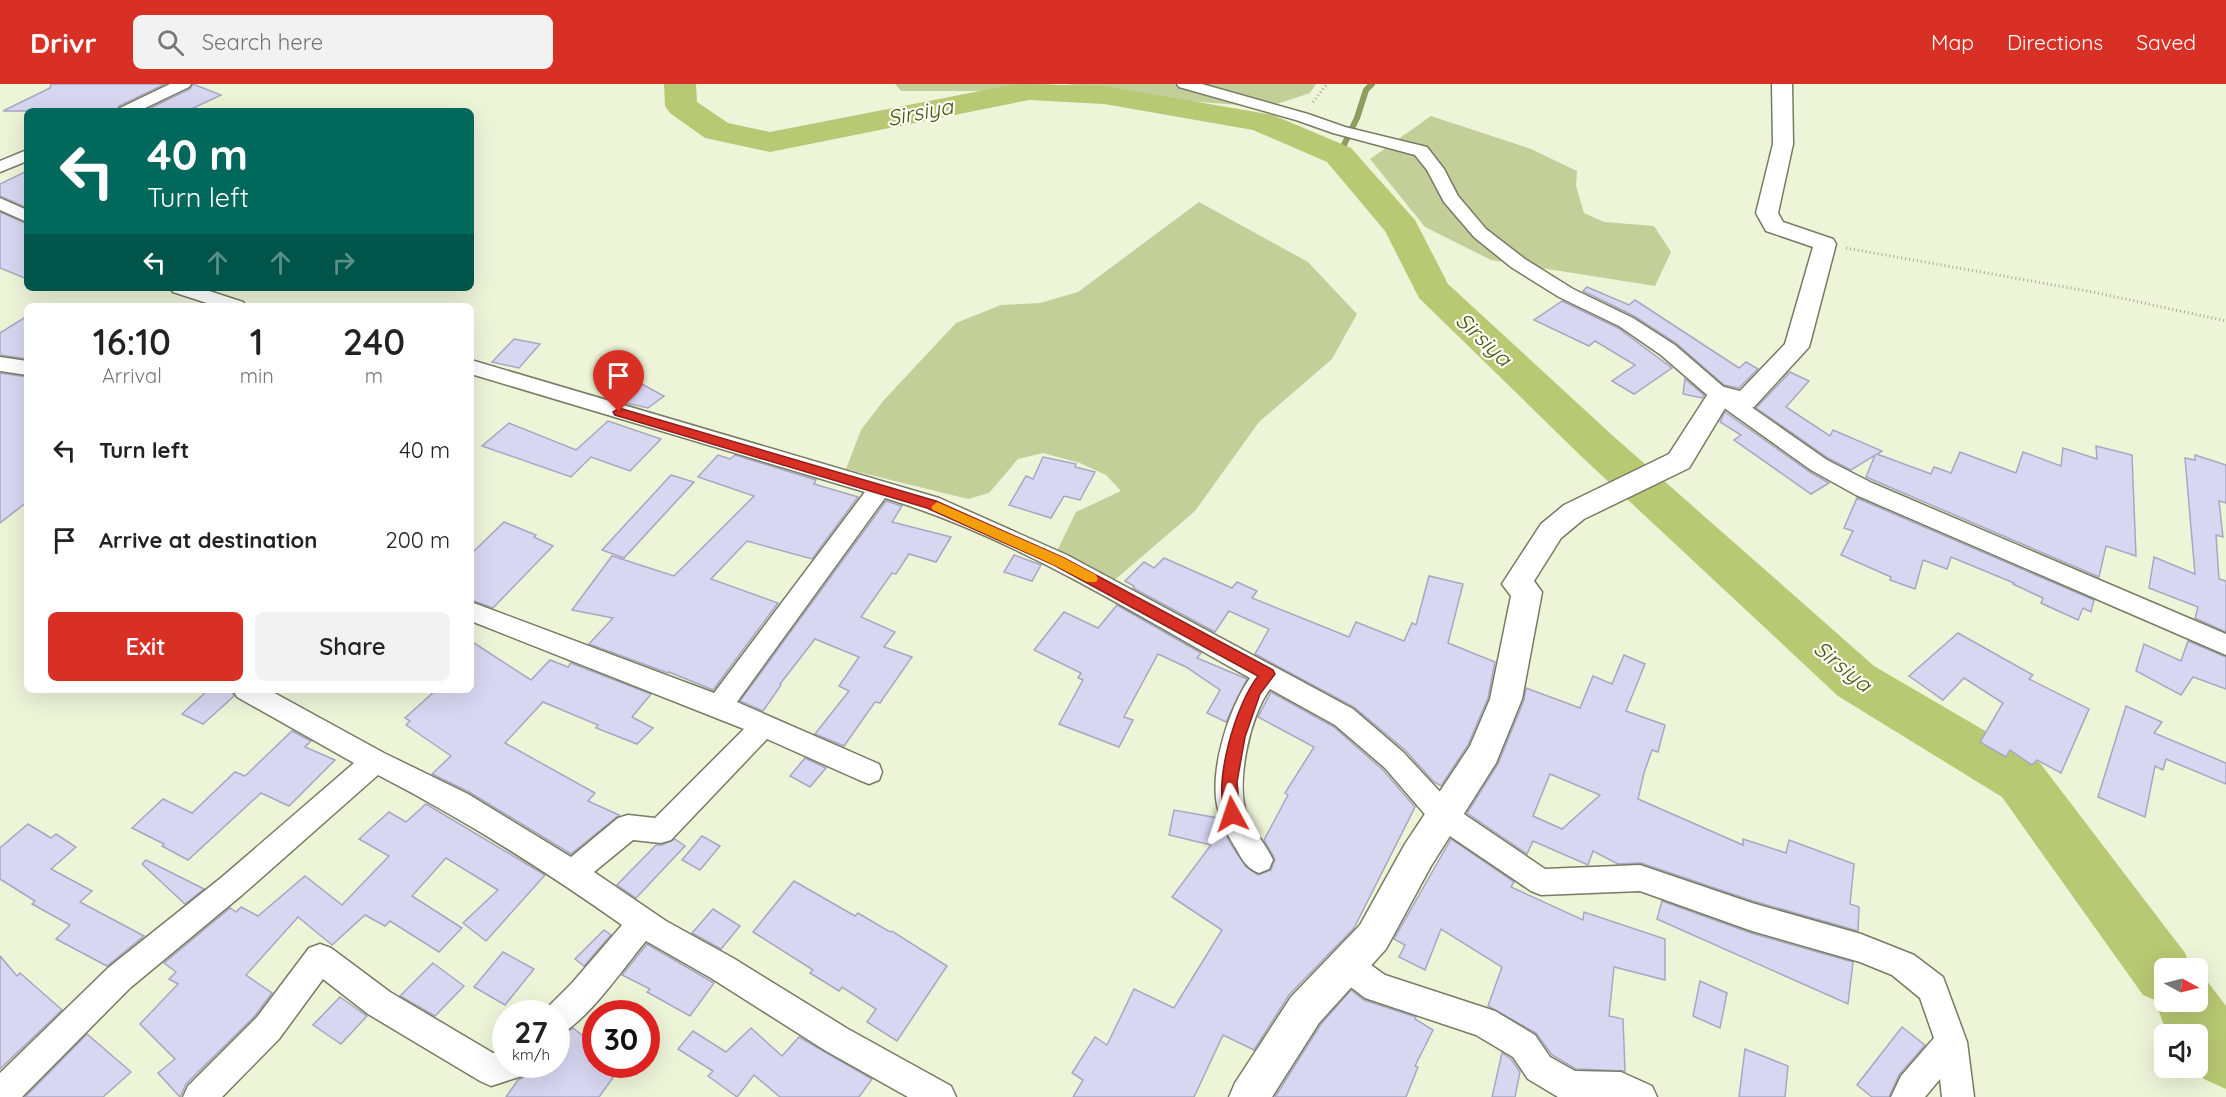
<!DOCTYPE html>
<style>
:root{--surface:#fff;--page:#f2f2f2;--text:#222;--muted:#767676;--accent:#d93025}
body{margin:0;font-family:Quicksand,sans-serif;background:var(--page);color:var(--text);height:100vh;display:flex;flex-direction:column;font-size:22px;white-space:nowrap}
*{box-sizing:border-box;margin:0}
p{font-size:20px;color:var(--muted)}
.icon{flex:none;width:33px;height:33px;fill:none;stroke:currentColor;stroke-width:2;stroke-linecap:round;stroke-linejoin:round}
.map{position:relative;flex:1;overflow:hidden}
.drawer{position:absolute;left:24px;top:219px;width:450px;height:390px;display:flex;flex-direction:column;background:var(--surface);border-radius:9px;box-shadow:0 6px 24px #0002}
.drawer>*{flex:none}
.banner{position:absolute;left:24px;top:24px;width:450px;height:183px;border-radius:9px;box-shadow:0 6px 24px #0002;background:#00695c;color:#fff;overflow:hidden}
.needle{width:39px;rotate:97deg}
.fabs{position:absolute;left:2154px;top:874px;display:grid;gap:12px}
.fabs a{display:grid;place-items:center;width:54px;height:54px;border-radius:9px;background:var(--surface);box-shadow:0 6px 24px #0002;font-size:30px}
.speed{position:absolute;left:492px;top:916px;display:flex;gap:12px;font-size:30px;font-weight:700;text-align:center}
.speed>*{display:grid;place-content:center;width:78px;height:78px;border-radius:50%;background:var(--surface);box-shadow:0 6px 24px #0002;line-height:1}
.speed small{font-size:15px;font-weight:400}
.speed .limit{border:9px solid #d22;background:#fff;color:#111}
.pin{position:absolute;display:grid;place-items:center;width:51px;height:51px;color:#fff;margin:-62px -26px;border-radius:50% 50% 50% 0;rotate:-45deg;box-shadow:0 0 6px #0007}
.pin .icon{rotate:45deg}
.me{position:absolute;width:66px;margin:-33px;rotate:355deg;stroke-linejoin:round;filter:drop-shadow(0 0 4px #0008)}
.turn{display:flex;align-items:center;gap:21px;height:126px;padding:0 24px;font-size:27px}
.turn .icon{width:78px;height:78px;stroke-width:2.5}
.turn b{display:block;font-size:42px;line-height:51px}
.lanes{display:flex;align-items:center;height:57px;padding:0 24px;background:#0003;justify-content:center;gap:30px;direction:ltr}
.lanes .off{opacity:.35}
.eta{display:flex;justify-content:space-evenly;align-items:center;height:102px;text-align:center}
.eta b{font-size:36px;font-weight:600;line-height:42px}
.action{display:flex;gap:12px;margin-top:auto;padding:12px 24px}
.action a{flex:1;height:69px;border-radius:9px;background:var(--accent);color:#fff;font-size:24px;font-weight:600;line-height:69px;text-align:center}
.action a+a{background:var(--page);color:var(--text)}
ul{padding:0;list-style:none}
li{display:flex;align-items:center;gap:18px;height:90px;padding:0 24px}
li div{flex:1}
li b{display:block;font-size:22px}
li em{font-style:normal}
header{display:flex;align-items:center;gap:36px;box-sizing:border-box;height:84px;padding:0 30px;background:var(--accent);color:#fff}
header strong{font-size:28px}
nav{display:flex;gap:33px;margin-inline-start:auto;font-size:21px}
.search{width:420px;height:54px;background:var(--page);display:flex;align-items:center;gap:15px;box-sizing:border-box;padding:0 21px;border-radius:9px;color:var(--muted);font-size:22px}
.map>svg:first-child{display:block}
</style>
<header>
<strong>Drivr</strong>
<div class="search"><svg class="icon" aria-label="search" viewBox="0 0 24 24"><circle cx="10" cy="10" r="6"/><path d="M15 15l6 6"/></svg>Search here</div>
<nav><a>Map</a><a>Directions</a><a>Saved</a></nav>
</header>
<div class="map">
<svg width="2226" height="1013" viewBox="0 0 2226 1013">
<rect width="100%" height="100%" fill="#edf4d8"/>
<g fill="#c4ce99">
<polygon points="895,0 1056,0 995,7 901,7"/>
<polygon points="1066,0 1316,0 1310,9 1268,23 1158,15"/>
<polygon points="1431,32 1531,65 1577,87 1576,102 1584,129 1604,138 1654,142 1671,168 1655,202 1491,176 1425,143 1370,75"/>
<polygon points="1199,118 1308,178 1357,230 1332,275 1259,338 1195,427 1111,499 1056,469 1076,428 1121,407 1106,391 1080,379 1043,369 1018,375 989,409 968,415 846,385 861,346 884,316 956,239 1001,221 1040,219 1078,208"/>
</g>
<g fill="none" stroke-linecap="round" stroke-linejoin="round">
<polyline stroke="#909c5d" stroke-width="6" points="1339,71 1357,34 1366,6 1372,0"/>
<polygon fill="#b9c873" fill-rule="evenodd" points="664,0 696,0 697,18 728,39 770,48 1016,0 1104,2 1273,31 1351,64 1415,136 1448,200 1612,351 1874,582 2040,679 2185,869 2192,885 2164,885 2164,918 2198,918 2198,893 2207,897 2226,922 2226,1005 2204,995 2195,984 2198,984 2198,951 2172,951 2163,939 2155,916 2143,911 2002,713 1838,612 1582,373 1419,214 1385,147 1327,78 1253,46 1104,20 1029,16 770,68 705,54 670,29 665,22"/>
</g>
<g fill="#d8d7f2" stroke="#a8a7c1" stroke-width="1.5" fill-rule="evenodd">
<polygon points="51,0 165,0 119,22 116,27 3,27 50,4"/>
<polygon points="193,0 221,11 187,27 144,27 190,5"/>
<polygon points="27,87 27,124 0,112 0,100"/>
<polygon points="0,128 27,140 27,195 0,184"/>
<polygon points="1587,203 1629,221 1635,216 1739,284 1746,278 1758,285 1739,304 1724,301 1676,259 1634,232 1583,207"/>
<polygon points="1562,217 1618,244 1672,284 1634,310 1612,297 1635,281 1595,257 1589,262 1534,236"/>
<polygon points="27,232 27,275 0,271 0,249"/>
<polygon points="514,255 540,260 519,284 492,278"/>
<polygon points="1790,288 1809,297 1786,323 1830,352 1833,346 1882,367 1877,370 1931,390 1934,383 1951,389 1960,368 2016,389 2023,368 2061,382 2063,364 2097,375 2096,362 2132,371 2136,472 2106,462 2099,493 1866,393 1875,371 1851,386 1828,374 1756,324"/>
<polygon points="0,289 27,293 27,418 0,439"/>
<polygon points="1685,295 1704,311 1702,314 1683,310"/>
<polygon points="628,297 640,299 664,312 648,324 613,316"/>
<polygon points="1725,328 1810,388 1829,399 1811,410 1734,356 1741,351 1720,338"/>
<polygon points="608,337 661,355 630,387 591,373 571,393 482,362 509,339 576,366"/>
<polygon points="718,371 730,375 735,371 816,396 814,400 858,413 812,475 747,457 711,495 778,519 713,606 669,588 668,589 589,560 613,534 572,526 612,472 674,492 754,412 698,393"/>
<polygon points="2195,371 2226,381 2226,419 2219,417 2223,453 2216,451 2219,495 2226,497 2226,548 2195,534 2198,523 2149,504 2154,473 2195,490 2185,374 2195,376"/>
<polygon points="1043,373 1076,380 1075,383 1095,388 1080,416 1064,412 1051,434 1009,421 1026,392 1033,395"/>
<polygon points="671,391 694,398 624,474 602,466"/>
<polygon points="1857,414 2094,516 2091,528 2083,524 2078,536 2041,519 2043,514 2013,500 2014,499 1951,473 1947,485 1923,476 1915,505 1890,496 1891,493 1841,471 1853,447 1844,444"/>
<polygon points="886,417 902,422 892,438 951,453 936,478 909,470 896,490 892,489 861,533 895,548 884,563 912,573 880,619 875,618 844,662 815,650 849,607 839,602 859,573 815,555 780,600 781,601 763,627 740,617"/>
<polygon points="504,438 536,451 534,453 553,462 493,524 471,516 471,470"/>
<polygon points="1014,471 1041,481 1032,497 1004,488"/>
<polygon points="1164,474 1232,504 1237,498 1257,507 1252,514 1349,553 1356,538 1404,557 1412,539 1416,541 1429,492 1463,500 1448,559 1495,578 1488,614 1468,661 1441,702 1434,698 1405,666 1354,623 1255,570 1269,545 1229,527 1215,548 1133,504 1134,502 1125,497 1144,478 1154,484"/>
<polygon points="1117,521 1201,569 1197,574 1247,595 1226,638 1207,629 1220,606 1186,583 1158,570 1124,633 1133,636 1119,663 1059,640 1083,596 1078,594 1081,589 1034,566 1064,528 1098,544"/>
<polygon points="1958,549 2033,591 2029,595 2089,625 2061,689 2037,676 2032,681 2010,666 2006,673 1980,658 2003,619 1964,594 1943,616 1909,592"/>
<polygon points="471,557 531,596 550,576 568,583 571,579 651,610 632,633 653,644 637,660 596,644 598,641 543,618 505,659 595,709 588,717 619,731 571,770 469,708 432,690 451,672 406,641 410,637 405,634 436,606 471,606"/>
<polygon points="2188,557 2226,573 2226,605 2193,593 2181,611 2136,587 2144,560 2181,577"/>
<path d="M1624 571 1645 580 1626 627 1665 641 1658 668 1652 666 1644 689 1638 715 1743 761V755L1786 769 1789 756 1854 780 1850 820 1859 823 1858 847 1753 817 1641 779 1618 780 1593 767 1588 781 1533 757 1527 770 1467 729 1498 680 1524 616 1526 604 1580 624 1593 592 1612 600ZM1550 690 1600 711 1562 745 1533 732Z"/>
<polygon points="208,606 231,606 234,612 203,640 182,630"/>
<polygon points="1271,608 1334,643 1383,686 1415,723 1354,844 1289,911 1254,966 1223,951 1194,1013 1073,1013 1083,996 1072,989 1095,953 1107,961 1134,905 1174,924 1222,846 1172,813 1211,761 1169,751 1174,726 1218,734 1230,759 1246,783 1258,791 1271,786 1275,775 1264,756 1288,711 1285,709 1314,663 1258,633"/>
<polygon points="2126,622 2162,638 2154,649 2226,679 2226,700 2166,675 2163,686 2155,682 2145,733 2098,713"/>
<polygon points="292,647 311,657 305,663 335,676 289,722 261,709 188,776 162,762 164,760 132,744 163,715 192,729 235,688 245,692"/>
<polygon points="805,674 826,684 810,703 790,692"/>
<polygon points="426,720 545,791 486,857 463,839 498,806 446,774 412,812 462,844 439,868 390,837 385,842 365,831 332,861 298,833 246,891 272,909 255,932 186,1000 180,1013 158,989 175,975 140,940 178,900 169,895 176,888 164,879 230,824 236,828 241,823 258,832 305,792 342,821 389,772 359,755 389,728 406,738"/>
<polygon points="28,740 51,754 56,750 76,763 51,785 92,807 80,818 144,852 107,882 56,855 70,841 32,820 35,817 0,795 0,764"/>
<polygon points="702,752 720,762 700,786 682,776"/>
<polygon points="675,755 685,762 636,814 617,801 656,761 662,761"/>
<polygon points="1451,755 1514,798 1511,803 1583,836 1584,828 1665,855 1665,896 1614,883 1609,932 1623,935 1625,987 1576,985 1552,971 1536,949 1488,922 1502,883 1441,845 1425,886 1399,873 1405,861 1394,855"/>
<polygon points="146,776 204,805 185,820 142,780"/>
<polygon points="794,797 855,832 858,829 890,848 892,847 947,882 897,957 867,938 876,925 842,903 839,907 810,889 813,886 753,848"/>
<polygon points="1662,817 1751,849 1853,878 1848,920 1657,835"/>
<polygon points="713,825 740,842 721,865 692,849"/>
<polygon points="604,846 611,851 584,882 575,875"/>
<polygon points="647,860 714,899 690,932 647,908 650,905 622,891"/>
<polygon points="503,868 534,885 505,921 474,903"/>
<polygon points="0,872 17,892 20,889 62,926 0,985"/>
<polygon points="433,879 464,902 435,932 400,912"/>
<polygon points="1700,897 1727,909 1720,944 1693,932"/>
<polygon points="1351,906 1364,916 1416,933 1415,935 1433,946 1415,982 1418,983 1406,1013 1275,1013 1321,940"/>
<polygon points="340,913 367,932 341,960 313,941"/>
<polygon points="1902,943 1925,961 1899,991 1889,1013 1872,1013 1857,1001"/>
<polygon points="573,944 596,962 596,981 622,981 599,1013 506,1013 518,996 524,993 529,981 556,981 556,954"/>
<polygon points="751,944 782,972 799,953 872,995 859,1013 780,1013 754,991 737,1013 708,992 713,987 678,965 693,947 726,968"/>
<polygon points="87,950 131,988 103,1013 25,1013"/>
<polygon points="1745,965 1788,982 1785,1013 1739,1013"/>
<polygon points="1502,969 1511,975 1520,988 1515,1013 1492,1013"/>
</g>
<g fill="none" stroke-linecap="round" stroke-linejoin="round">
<g stroke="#767b62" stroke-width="3">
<g id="minor">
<polygon points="170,0 191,0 189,3 139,27 118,27 120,24"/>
<polygon points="1177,0 1202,0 1308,30 1345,43 1427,63 1444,85 1458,112 1486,145 1525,175 1573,205 1633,234 1675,261 1727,306 1827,376 1872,399 2226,550 2226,571 1856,411 1811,386 1713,316 1661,271 1619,242 1559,213 1511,183 1474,153 1444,118 1427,86 1415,71 1333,49 1296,36 1179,3"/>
<polygon points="27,66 27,77 0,88 0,77"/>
<polygon points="0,114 27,126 27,138 0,126"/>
<polygon points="170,204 200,204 243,218 246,222 216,222 173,208"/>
<polygon points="0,273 27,277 27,291 0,287"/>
<path d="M471 276 939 414 1067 471 1353 625 1403 668 1455 724 1545 785 1640 781 1752 819 1861 850 1914 871 1943 893 1967 958 1974 1013H1942L1940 995 1925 1013H1891L1901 992 1934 954 1920 914 1892 891 1860 878 1752 847 1640 807 1541 811 1531 807 1435 742 1385 684 1335 641 1270 605C1250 631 1235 700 1247 731 1253 747 1266 760 1273 776L1269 785 1259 789C1246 784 1242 775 1235 763 1227 750 1220 736 1217 721 1210 684 1229 624 1250 594 1133 529 1014 453 885 414L737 618 879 680 882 688 879 696 869 700 859 696 767 655 671 756 661 759 633 756 594 788 666 837 733 874 848 945 951 1002 956 1013H908L826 967 711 894 646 857C624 883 586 940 556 952V930H543L545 926 572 899 622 841C543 785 463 735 378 691L242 811 130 904 22 1013H0V989L108 884 222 793 354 679 237 613 233 606H269L384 669 468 710 571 773 618 734 628 731 655 734 744 645 471 537V518L714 609 865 408 471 290Z"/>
<polygon points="320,860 331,864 390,908 493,969 506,966 506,981 527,981 522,992 491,1002 480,997 368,930 323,895 279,955 222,1013 183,1013 188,1002 257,933 309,864"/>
<polygon points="1346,866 1357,871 1385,891 1495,927 1535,951 1550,973 1575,987 1621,988 1652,1002 1657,1013 1558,1013 1528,995 1513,973 1476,951 1365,914 1335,891 1331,881 1335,871"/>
</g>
</g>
<g stroke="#767b62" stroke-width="3">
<polygon id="tertiary" points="1772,0 1792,0 1793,60 1778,129 1783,138 1833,155 1836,160 1809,263 1754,323 1745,326 1727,321 1689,384 1584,435 1561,454 1534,497 1542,508 1522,615 1496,679 1431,782 1386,865 1319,939 1272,1013 1229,1013 1235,999 1291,913 1360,841 1405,760 1470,662 1490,615 1511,512 1502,500 1541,440 1564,421 1669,370 1711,305 1720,302 1740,307 1785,260 1813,163 1766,147 1756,129 1773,60"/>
</g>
<g stroke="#a5ab95" stroke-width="3" stroke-dasharray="1 3" stroke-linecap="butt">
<polyline points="1313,18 1327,0"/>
<polyline points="1846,164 2093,208 2226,237"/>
</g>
<use href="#minor" fill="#fff" fill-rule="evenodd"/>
<use href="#tertiary" fill="#fff" fill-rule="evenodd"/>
</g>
<path fill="#d93025" stroke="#8d1f18" stroke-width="1.5" d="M619 324 936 417 1064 474 1273 586 1275 590 1260 610 1245 653 1237 698 1240 730 1238 735 1232 737 1227 735C1211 701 1236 620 1258 592L1054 481 927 424 615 331 613 328Z"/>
<polygon fill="#f59e0b" points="937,418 1064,474 1096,491 1098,495 1096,498 1087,498 1054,481 933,426 931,423"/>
<g text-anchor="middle" stroke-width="4.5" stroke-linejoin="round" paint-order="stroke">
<g font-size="22" font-style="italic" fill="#4c5517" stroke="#fcfff3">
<text transform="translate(920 28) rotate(-11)" y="8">Sirsiya</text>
<text transform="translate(1484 255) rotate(43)" y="8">Sirsiya</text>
<text transform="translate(1843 582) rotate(39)" y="8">Sirsiya</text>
</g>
</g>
</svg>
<div class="fabs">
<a><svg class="needle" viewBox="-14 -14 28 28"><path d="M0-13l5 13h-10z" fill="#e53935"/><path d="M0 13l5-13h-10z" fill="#767676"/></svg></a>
<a><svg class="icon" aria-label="sound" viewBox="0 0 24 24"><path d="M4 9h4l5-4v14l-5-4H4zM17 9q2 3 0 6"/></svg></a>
</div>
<div class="speed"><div>27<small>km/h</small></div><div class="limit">30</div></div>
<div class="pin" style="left:619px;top:328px;background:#d93025"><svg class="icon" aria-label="arrive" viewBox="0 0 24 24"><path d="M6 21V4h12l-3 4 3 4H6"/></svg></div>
<svg class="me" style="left:1232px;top:730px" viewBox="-20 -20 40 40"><path d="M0-17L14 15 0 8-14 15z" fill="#d93025" stroke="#fff" stroke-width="4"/></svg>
<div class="banner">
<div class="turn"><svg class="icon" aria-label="left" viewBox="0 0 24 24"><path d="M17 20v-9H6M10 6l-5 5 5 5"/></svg><div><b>40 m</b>Turn left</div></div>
<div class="lanes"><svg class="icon" aria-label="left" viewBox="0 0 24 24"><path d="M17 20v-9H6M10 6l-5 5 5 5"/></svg><svg class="icon off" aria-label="ahead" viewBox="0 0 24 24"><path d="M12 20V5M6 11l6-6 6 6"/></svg><svg class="icon off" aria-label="ahead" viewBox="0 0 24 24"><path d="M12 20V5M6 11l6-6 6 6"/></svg><svg class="icon off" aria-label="right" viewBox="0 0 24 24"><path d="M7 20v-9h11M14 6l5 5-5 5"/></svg></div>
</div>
<section class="drawer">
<div class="eta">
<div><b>16:10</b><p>Arrival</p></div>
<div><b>1</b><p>min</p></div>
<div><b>240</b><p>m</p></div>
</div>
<ul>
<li><svg class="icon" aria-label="left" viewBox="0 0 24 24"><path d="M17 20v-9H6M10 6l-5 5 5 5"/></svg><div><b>Turn left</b></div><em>40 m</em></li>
<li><svg class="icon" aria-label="arrive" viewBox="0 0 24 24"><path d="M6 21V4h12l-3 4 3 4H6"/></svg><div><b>Arrive at destination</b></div><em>200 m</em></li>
</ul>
<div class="action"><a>Exit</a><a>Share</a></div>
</section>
</div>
